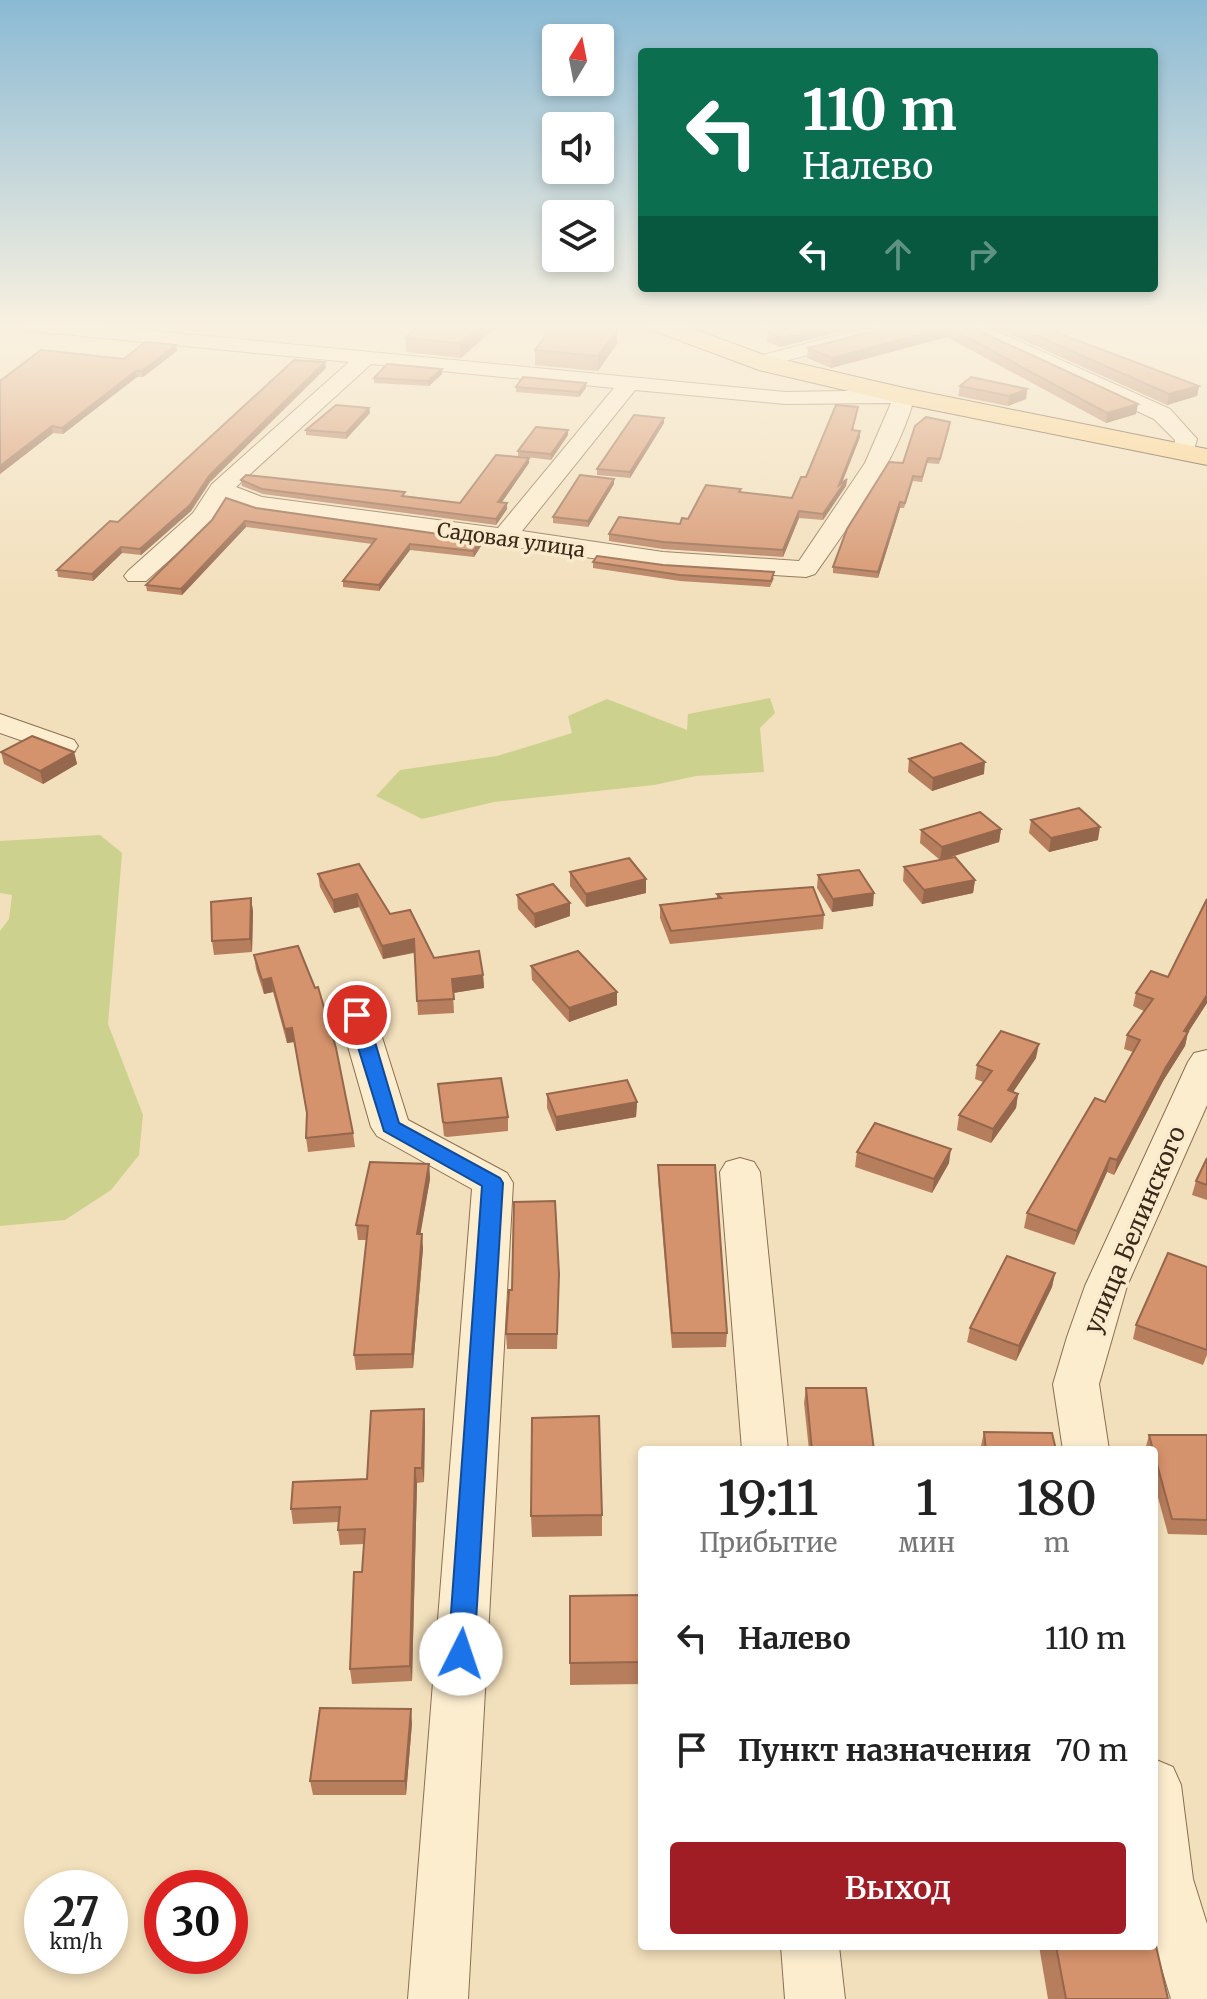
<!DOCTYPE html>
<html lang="ru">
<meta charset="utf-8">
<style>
:root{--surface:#fff;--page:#f6f6f6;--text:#222;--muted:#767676;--accent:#a11d25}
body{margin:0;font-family:Merriweather,serif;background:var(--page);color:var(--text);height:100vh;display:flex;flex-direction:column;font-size:30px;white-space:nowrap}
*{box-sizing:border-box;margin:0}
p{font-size:26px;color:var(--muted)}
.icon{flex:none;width:44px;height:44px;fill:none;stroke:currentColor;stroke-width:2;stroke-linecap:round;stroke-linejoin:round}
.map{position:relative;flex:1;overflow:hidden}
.drawer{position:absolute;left:638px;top:1446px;width:520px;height:504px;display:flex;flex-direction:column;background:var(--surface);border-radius:8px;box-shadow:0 4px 12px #0003}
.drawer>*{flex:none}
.banner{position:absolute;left:638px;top:48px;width:520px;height:244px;border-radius:8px;box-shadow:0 4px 12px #0003;background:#0b6e4f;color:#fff;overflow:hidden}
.needle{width:52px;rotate:10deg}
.tools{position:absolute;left:542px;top:24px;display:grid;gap:16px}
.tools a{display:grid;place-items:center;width:72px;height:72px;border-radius:8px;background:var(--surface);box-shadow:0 4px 12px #0003;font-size:40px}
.speed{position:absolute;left:24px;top:1870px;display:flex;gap:16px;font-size:40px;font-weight:700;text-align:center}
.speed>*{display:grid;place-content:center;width:104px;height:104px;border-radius:50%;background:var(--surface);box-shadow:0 4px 12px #0003;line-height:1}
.speed small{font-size:20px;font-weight:400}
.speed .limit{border:12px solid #d22;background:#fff;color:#111}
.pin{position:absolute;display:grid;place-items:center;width:68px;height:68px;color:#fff;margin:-34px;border:4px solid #fff;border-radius:50%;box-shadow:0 2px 8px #0007}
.me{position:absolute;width:88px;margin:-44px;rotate:4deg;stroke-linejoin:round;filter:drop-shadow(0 0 6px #0008)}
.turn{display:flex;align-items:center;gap:28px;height:168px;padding:0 32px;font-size:36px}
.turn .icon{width:104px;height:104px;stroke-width:2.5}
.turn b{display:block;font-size:56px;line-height:68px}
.lanes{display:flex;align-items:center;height:76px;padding:0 32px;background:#0003;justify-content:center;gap:40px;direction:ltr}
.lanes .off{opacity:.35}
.eta{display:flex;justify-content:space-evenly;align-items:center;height:136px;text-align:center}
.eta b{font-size:48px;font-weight:600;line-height:56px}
.cta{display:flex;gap:16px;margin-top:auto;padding:16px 32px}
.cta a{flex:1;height:92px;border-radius:8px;background:var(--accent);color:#fff;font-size:32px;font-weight:600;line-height:92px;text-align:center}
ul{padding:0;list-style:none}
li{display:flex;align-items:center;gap:24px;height:112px;padding:0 32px}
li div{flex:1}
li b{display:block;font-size:30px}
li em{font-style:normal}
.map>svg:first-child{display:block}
</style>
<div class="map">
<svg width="1207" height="1999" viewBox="0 0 1207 1999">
<rect width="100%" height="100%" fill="#f2dfbb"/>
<g fill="#cdd18e">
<polygon points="770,698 775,713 760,728 764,772 696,776 654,785 494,802 422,819 376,796 400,770 497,756 572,733 568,716 607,699 687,730 688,714"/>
<polygon points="100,835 122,853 108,1024 143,1115 139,1155 111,1190 65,1220 0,1226 0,931 9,919 12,895 0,893 0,841"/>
</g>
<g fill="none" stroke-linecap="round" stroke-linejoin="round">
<g stroke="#8b6e53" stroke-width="2">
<g id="minor">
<path d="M12 324H82L785 392 904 390 915 396C897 462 854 518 815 574L806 577 663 568 257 511 225 500 211 523 146 581H128L124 576 128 571 193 513 212 484 349 362 22 330ZM371 364 614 388 498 528 262 497 236 487ZM635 390 785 404 891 403 865 463 799 561 663 552 522 531Z"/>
<polygon points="880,324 912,324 909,328 759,368 749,362 752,358"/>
<polygon points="955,324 981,324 1170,409 1197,439 1192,457 1176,457 1173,452 1175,440 1154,419 958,328"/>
<polygon points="0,714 74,740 78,746 74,752 63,755 0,733"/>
<polygon points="357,1004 370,1007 375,1015 408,1120 507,1173 513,1183 468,1999 408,1999 472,1189 377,1136 371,1127 339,1015 344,1007"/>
<polygon points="1207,1050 1207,1105 1127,1286 1099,1384 1109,1450 1063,1450 1053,1384 1067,1337 1085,1286 1188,1062 1194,1053"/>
<polygon points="740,1158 754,1162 760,1172 788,1450 742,1450 720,1172 726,1162"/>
<polygon points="1154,1759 1173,1767 1181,1785 1193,1879 1207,1924 1207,1999 1171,1999 1154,1942"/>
<polygon points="781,1946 839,1946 845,1999 785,1999"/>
</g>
</g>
<g stroke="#583c28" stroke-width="2">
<polygon id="major" points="646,324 680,324 767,356 904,388 1207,449 1207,465 904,404 759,370 649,329"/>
</g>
<use href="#minor" fill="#fcedcf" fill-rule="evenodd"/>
<use href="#major" fill="#fbd38e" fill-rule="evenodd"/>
</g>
<g fill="#b77e5e">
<polygon points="422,324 499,324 461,358 406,352 405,338"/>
<polygon points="800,324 869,324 780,347 767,342 768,332"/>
<polygon points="964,324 1138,404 1136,414 1106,423 947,337 831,368 807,358 808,348"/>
<polygon points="987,324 1044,324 1060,334 1199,386 1197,396 1167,405"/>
<polygon points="617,344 598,371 535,365 535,350"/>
<polygon points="176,345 177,351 143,377 137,377 63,434 53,433 0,474 0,381 124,359"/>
<polygon points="326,368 210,482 191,511 141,555 122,553 93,581 58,577 57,570 118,522"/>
<polygon points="442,374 429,386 374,383 374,378"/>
<polygon points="960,386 1027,389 1026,399 1008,406 958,396"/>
<polygon points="516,387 586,388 579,397 516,392"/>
<polygon points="858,407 853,430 860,431 860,437 842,483 847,479 846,486 823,520 799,518 783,557 663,549 609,541 609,534 680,524 741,489 740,493 792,498"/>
<polygon points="369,408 370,413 346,439 306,435 306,430"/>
<polygon points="664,418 664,423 630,478 597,475 597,469"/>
<polygon points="950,427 939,464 927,463 922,482 913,481 904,508 900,508 878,578 833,573 833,567 903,463"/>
<polygon points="568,435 551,460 518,456 518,451"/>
<polygon points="529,458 529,463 501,503 507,503 507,509 496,525 263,494 242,486 241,480 460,503"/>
<polygon points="614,484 588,527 553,523 553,517"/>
<polygon points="256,508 481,540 481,546 474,557 410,550 379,591 343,587 343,581 372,544 246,527 182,595 147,591 146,585"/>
<polygon points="593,562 663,565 774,578 770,587 680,581 593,568"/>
<polygon points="1,752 74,752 77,764 43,784 4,764"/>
<polygon points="909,759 984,774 932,791 908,772"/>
<polygon points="1031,820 1098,840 1049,852 1029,833"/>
<polygon points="1001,829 999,842 942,860 975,880 973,893 922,904 903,881 904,867 940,860 920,843 921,830"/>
<polygon points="359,864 390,914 434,958 483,975 484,988 453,993 454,1013 418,1015 414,953 383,959 359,907 334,913 320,887 318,874"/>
<polygon points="570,872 646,893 586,907 570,886"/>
<polygon points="818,875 873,906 832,912 817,888"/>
<polygon points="717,894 824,915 823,929 670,944 660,918 660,905 717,898"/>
<polygon points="517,895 570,916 535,928 518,909"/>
<polygon points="251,898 253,912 252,952 214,955 212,941"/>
<polygon points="1207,899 1207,1003 1188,1032 1185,1046 1163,1081 1114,1175 1107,1172 1074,1245 1024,1228 1027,1213 1105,1102 1133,1052 1124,1049 1127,1035 1144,1011 1133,1006 1136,993 1168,977"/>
<polygon points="298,946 353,1133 355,1147 308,1152 306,1138 307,1116 294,1042 287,1043 273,992 264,994 256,969 254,955"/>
<polygon points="531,966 617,1005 569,1022 532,980"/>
<polygon points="1036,1058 1013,1092 1018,1094 1016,1108 991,1143 957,1130 959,1115 983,1082 975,1079 977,1065"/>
<polygon points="438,1084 508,1117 508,1131 447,1137 444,1136"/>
<polygon points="547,1094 637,1102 636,1117 556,1131 547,1108"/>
<polygon points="857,1152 949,1163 932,1193 855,1167"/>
<polygon points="1207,1158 1207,1200 1192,1195 1196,1181"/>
<polygon points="429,1164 430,1179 420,1234 423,1248 413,1368 356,1370 354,1355 367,1240 358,1240 356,1225"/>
<polygon points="658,1165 727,1333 726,1347 672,1348 658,1179"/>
<polygon points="1207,1267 1207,1355 1203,1365 1133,1339 1136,1325"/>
<polygon points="1055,1273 1052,1287 1016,1361 967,1342 970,1328"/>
<polygon points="559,1289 557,1349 507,1349 506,1334"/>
<polygon points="806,1388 874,1450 809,1450 804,1403"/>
<polygon points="424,1409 425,1423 424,1482 417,1483 412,1681 352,1684 350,1669 362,1572 364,1544 340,1545 338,1530 339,1522 293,1524 291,1509 367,1479"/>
<polygon points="984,1432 1056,1450 981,1450 981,1446"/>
<polygon points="1149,1435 1207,1435 1207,1535 1168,1534 1154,1483 1154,1450 1145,1450"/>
<polygon points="602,1515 602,1536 532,1537 531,1516"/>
<polygon points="642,1595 642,1684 570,1685 570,1663"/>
<polygon points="412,1723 406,1795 313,1795 310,1781"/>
<polygon points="1039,1946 1154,1946 1168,1999 1048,1999"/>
</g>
<g fill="#95674c">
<polygon points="482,324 499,324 461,358 460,343"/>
<polygon points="833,324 869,324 780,347 781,338"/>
<polygon points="948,327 947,337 831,368 832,358"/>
<polygon points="617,329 617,344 598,371 598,356"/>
<polygon points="176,345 177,351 143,377 142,371"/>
<polygon points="325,362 326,368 210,482 191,511 141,555 140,549 209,476"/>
<polygon points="442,369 442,374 429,386 428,381"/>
<polygon points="136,371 137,377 63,434 62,428"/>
<polygon points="586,383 586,388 579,397 579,392"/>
<polygon points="1199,386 1197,396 1167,405 1169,394"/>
<polygon points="1027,389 1026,399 1008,406 1009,396"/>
<polygon points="1138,404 1136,414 1106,423 1107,413"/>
<polygon points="369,408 370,413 346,439 346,433"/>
<polygon points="664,418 664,423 630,478 630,472"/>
<polygon points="52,426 53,433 0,474 0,466"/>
<polygon points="568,430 568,435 551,460 551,454"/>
<polygon points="860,431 860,437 839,490 847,479 846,486 823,520 823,514 839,485"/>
<polygon points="529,458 529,463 498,508 498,502"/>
<polygon points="614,479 614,484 588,527 588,521"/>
<polygon points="900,502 900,508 878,578 878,572"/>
<polygon points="507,503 507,509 496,525 496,519"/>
<polygon points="799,511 799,518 783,557 783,550"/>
<polygon points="245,521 246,527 182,595 181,589"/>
<polygon points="481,540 481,546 474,557 473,551"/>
<polygon points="410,544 410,550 379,591 379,585"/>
<polygon points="121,547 122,553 93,581 92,574"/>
<polygon points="74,752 77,764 43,784 40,771"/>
<polygon points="985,762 984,774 932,791 933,778"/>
<polygon points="1100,827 1098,840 1049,852 1051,838"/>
<polygon points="1001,829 999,842 940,860 942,847"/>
<polygon points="646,879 646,893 586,907 586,894"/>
<polygon points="975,880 973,893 922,904 924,890"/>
<polygon points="874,893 873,906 832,912 833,899"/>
<polygon points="357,894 359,907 334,913 333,900"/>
<polygon points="251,898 253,912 252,952 250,939"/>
<polygon points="570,903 570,916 535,928 534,914"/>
<polygon points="414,939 415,952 383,959 382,946"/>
<polygon points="483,975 484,988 453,993 452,979"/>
<polygon points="271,978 273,992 264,994 262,980"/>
<polygon points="617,992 617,1005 569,1022 569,1008"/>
<polygon points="1207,995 1207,1003 1180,1045 1184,1031"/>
<polygon points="292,1028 294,1042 287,1043 285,1029"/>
<polygon points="1188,1032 1185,1046 1163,1081 1114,1175 1117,1160 1166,1067"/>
<polygon points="1039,1044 1036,1058 1005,1104 1008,1090"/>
<polygon points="1018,1094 1016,1108 991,1143 993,1129"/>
<polygon points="637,1102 636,1117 556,1131 556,1117"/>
<polygon points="951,1149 949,1163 932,1193 934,1179"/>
<polygon points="1110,1158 1107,1172 1074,1245 1077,1231"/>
<polygon points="429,1164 430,1179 418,1248 417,1234"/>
<polygon points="422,1234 423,1248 413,1368 412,1354"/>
<polygon points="1055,1273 1052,1287 1016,1361 1019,1346"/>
<polygon points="424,1409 425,1423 424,1482 422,1468"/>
<polygon points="415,1468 417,1483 412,1681 410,1666"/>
<polygon points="411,1709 412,1723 406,1795 405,1781"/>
</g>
<g fill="#d5936d" stroke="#95674c" stroke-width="2">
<polygon points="422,324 482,324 460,343 405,338"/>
<polygon points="554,324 617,329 598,356 535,350"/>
<polygon points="800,324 833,324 781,338 768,332"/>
<polygon points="901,324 964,324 1138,404 1107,413 948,327 832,358 808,348"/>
<polygon points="1010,324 1044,324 1060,331 1055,332 1199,386 1169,394"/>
<polygon points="145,342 176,345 142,371 136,371 62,428 52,426 0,466 0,381 41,350 124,359"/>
<polygon points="294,360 325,362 209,476 190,505 140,549 121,547 92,574 57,570 110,521 118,522"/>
<polygon points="387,364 442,369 428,381 374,378"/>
<polygon points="523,377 586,383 579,392 516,387"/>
<polygon points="971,377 1027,389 1009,396 960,386"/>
<polygon points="336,405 369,408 346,433 306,430"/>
<polygon points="836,405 858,407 852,430 860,431 839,485 847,479 823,514 799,511 783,550 663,542 609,534 619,517 680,524 682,518 688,519 706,485 741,489 739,492 792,498 801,477 806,477"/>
<polygon points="634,415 664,418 630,472 597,469"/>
<polygon points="926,417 950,422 940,459 928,458 922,477 913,476 905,503 900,502 878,572 833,567 847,529 889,462 903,463 915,426"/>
<polygon points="536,427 568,430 551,454 518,451"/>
<polygon points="496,455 529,458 498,502 507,503 496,519 262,489 241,480 246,475 405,492 402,496 460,503"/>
<polygon points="580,475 614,479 588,521 553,517"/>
<polygon points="226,498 256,508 481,540 473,551 410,544 379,585 343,581 376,539 245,521 181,589 146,585 212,520"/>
<polygon points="597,556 663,565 774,572 771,581 680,575 593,562"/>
<polygon points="32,736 74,752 40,771 1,752"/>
<polygon points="961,743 985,762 933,778 909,759"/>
<polygon points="1079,808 1100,827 1051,838 1031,820"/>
<polygon points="980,812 1001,829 942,847 921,830"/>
<polygon points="955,857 975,880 924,890 904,867"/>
<polygon points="629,858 646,879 586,894 570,872"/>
<polygon points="359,864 390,914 410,910 434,958 479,951 483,975 452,979 454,999 417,1001 414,939 382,946 357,894 333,900 318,874"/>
<polygon points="859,870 874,893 833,899 818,875"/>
<polygon points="553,884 570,903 534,914 517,895"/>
<polygon points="813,887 824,915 671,931 660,905 721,898 717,894"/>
<polygon points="251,898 250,939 212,941 211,902"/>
<polygon points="1207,899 1207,995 1184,1031 1188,1032 1166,1067 1117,1160 1110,1158 1077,1231 1027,1213 1095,1098 1105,1102 1140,1040 1127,1035 1153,999 1136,993 1151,971 1168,977"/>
<polygon points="298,946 315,988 318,987 336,1048 353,1133 306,1138 307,1113 292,1028 285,1029 271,978 262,980 254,955"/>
<polygon points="578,951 617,992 569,1008 531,966"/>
<polygon points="1001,1031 1039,1044 1008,1090 1018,1094 993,1129 959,1115 992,1071 977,1065"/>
<polygon points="501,1078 508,1117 446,1123 443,1122 438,1084"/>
<polygon points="627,1080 637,1102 556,1117 547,1094"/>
<polygon points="875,1123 951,1149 934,1179 857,1152"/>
<polygon points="1207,1158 1207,1185 1196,1181"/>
<polygon points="370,1162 429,1164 417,1234 422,1234 412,1354 354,1355 368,1226 356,1225"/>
<polygon points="658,1165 715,1165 727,1333 672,1333"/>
<polygon points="555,1201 559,1274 557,1334 506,1334 509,1290 512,1290 514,1202"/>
<polygon points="1168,1253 1207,1267 1207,1350 1136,1325"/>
<polygon points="1007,1256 1055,1273 1019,1346 970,1328"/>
<polygon points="806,1388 866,1388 874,1450 812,1450"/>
<polygon points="424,1409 422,1468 415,1468 410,1666 350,1669 354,1572 362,1572 365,1529 338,1530 340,1507 291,1509 293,1482 367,1479 371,1411"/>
<polygon points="599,1416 602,1515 531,1516 532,1418"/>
<polygon points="984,1432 1052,1433 1056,1450 986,1450"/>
<polygon points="1149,1435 1207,1435 1207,1520 1172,1519"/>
<polygon points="642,1595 642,1662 570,1663 570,1596"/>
<polygon points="320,1708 411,1709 405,1781 310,1781"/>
<polygon points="1154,1937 1168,1999 1066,1999 1056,1946 1154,1946"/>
</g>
<linearGradient id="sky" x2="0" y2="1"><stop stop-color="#8bbad4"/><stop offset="0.54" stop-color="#f9f1e0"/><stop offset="1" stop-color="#f9f1e0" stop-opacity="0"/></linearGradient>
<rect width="1207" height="604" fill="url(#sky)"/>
<polygon fill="#1a73e8" stroke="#114b97" stroke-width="2" points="357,1010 367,1015 399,1123 500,1178 503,1183 474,1654 470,1662 461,1665 452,1662 448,1654 482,1186 384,1131 348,1015"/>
<g text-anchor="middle" stroke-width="7" stroke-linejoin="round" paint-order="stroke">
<g font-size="20" fill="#39271a" stroke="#f9eacc">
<text transform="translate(511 540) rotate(8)" y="7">Садовая улица</text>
</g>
<g font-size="24" fill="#39271a" stroke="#f9eacc">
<text transform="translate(1135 1230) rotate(-67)" y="8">улица Белинского</text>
</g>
</g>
</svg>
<div class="tools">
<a><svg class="needle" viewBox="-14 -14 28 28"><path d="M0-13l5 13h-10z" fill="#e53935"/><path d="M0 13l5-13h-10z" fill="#767676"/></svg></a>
<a><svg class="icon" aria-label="sound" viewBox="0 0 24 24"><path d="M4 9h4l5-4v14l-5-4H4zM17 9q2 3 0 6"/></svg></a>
<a><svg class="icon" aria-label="layers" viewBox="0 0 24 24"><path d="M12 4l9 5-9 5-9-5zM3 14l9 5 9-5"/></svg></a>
</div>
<div class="speed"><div>27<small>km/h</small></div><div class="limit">30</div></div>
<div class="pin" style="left:357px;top:1015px;background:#d93025"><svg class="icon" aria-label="arrive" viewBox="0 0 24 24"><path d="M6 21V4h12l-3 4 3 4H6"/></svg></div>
<svg class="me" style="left:461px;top:1654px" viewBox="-20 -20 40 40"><circle r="19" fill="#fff"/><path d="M0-13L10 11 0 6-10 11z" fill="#1a73e8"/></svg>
<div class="banner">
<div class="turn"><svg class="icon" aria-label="left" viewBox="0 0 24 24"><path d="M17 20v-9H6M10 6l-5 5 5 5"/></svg><div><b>110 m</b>Налево</div></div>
<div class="lanes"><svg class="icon" aria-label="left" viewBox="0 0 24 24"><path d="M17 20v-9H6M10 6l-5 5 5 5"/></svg><svg class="icon off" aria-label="ahead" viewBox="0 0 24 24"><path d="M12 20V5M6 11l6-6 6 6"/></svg><svg class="icon off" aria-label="right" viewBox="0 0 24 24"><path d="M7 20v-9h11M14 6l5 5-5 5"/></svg></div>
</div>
<section class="drawer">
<div class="eta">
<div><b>19:11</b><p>Прибытие</p></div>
<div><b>1</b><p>мин</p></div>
<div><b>180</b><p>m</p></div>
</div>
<ul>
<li><svg class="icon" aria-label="left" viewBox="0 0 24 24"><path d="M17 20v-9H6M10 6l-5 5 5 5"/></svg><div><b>Налево</b></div><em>110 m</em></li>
<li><svg class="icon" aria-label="arrive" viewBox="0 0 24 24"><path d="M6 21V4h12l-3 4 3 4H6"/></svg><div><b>Пункт назначения</b></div><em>70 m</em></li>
</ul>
<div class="cta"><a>Выход</a></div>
</section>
</div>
